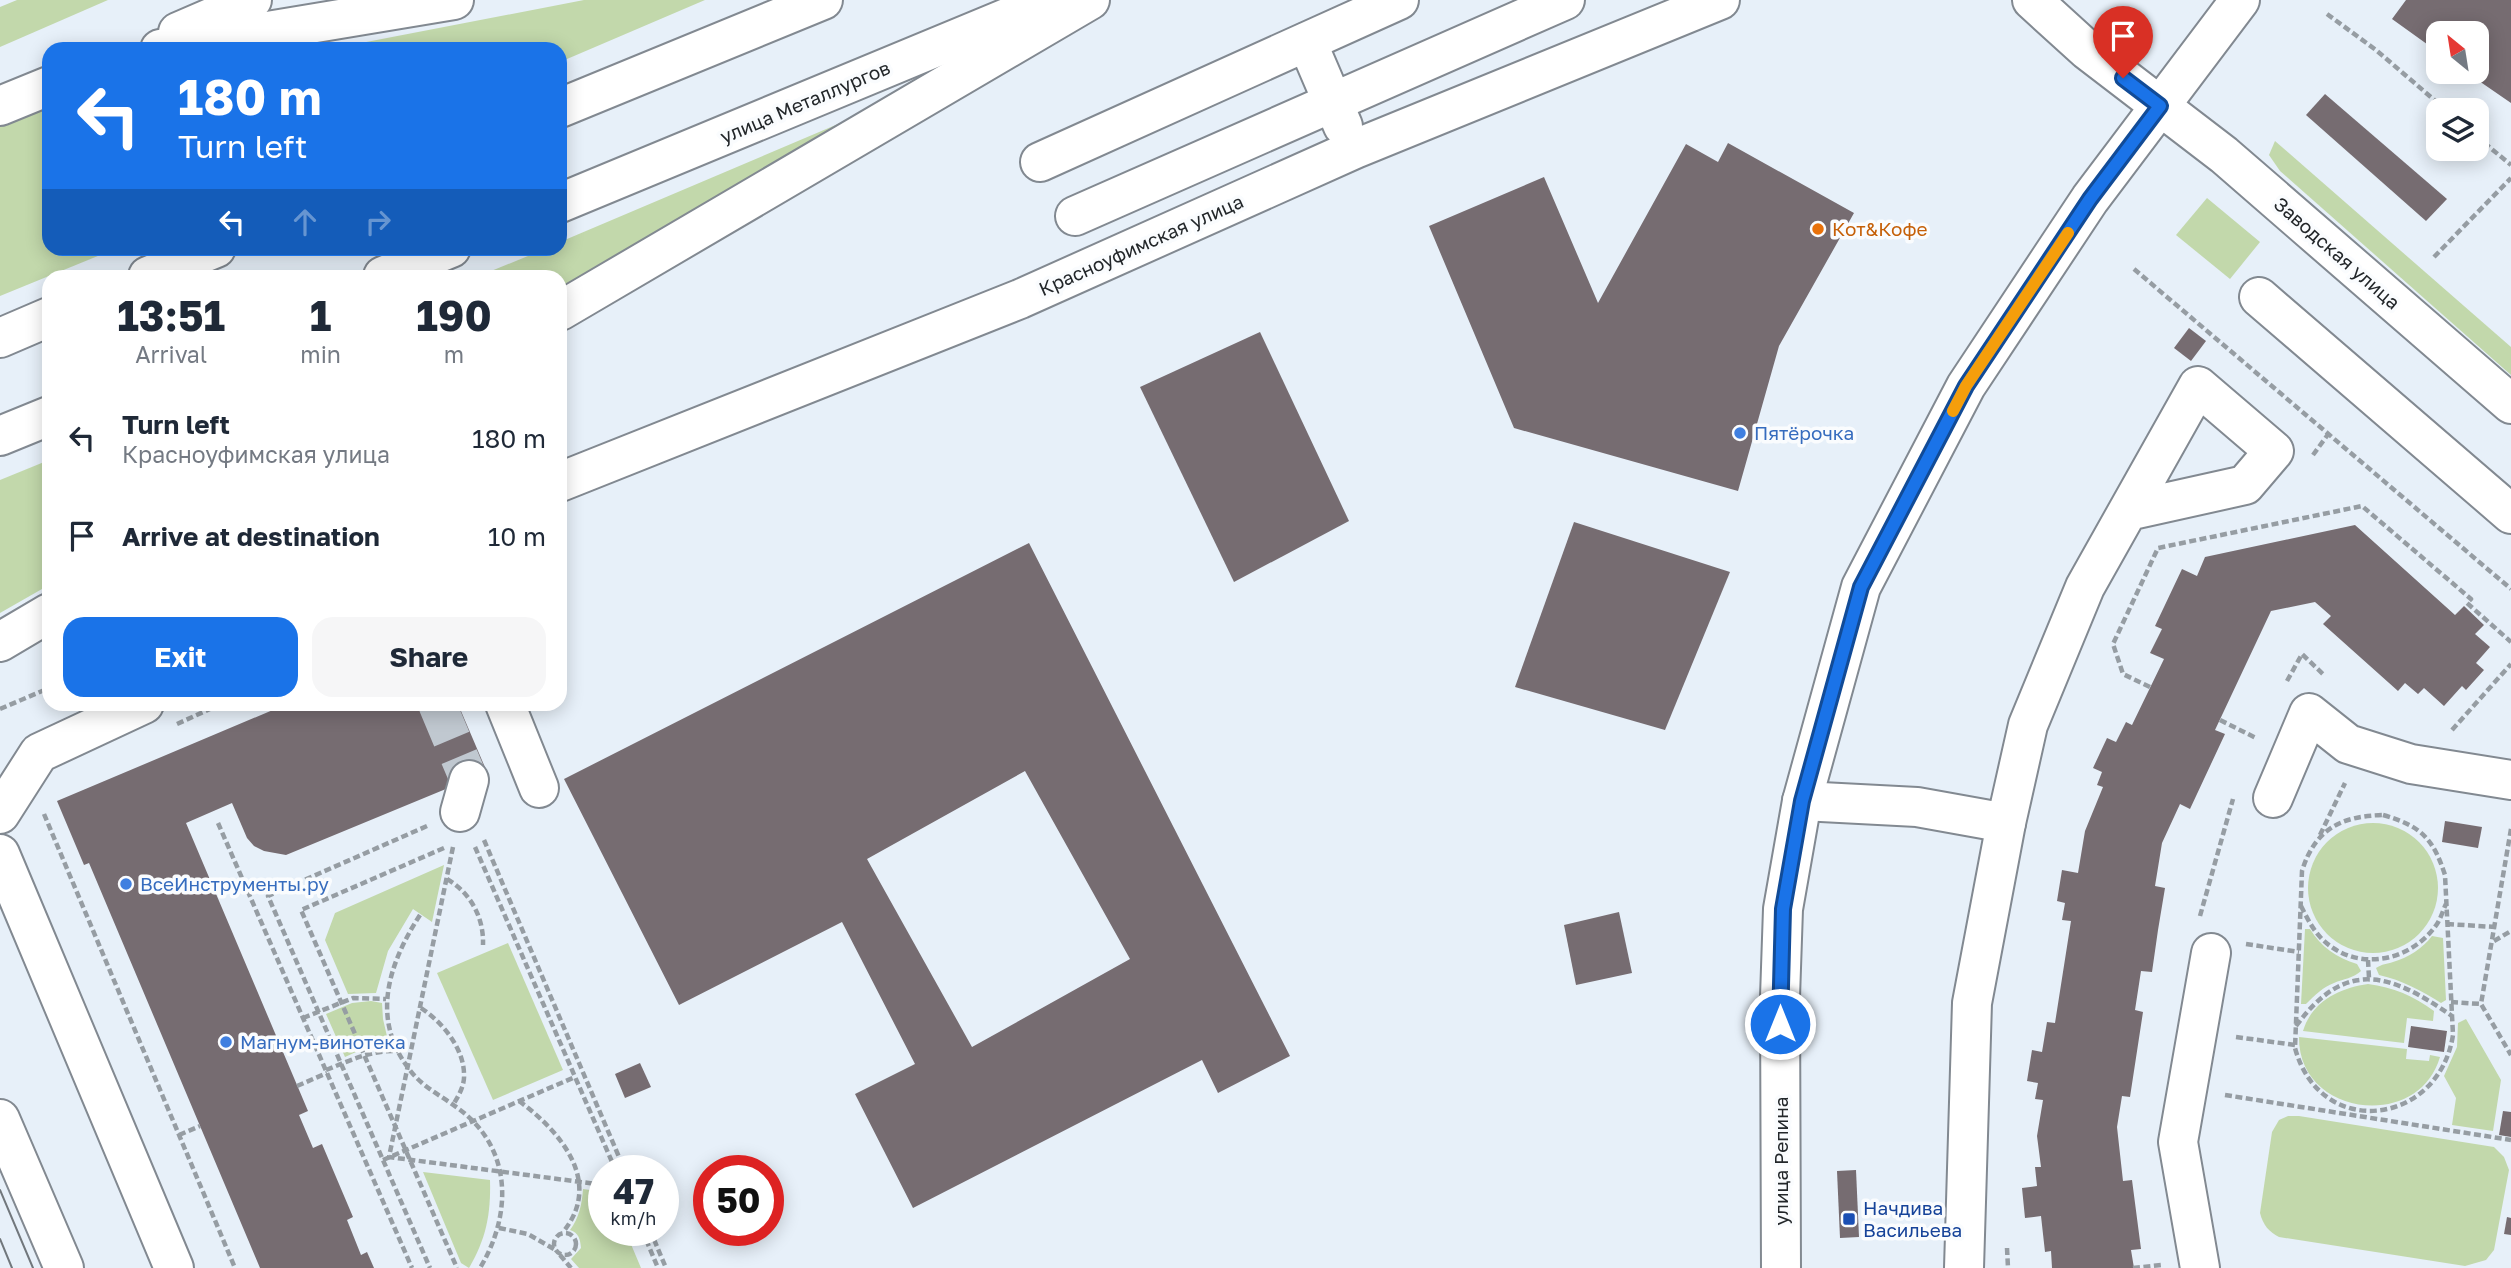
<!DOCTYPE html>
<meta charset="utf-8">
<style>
:root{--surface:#fff;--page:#f6f6f7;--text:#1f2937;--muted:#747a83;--accent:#1a73e8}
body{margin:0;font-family:"Golos Text",sans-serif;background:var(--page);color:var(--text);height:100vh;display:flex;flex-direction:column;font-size:26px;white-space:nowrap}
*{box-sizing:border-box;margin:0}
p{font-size:23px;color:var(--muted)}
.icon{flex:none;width:38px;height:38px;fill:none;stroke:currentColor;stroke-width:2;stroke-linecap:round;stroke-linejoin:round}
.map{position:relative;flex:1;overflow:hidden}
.drawer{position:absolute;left:42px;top:270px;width:525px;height:441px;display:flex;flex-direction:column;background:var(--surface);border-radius:21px;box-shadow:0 4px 18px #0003}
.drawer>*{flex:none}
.hud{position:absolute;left:42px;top:42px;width:525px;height:214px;border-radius:21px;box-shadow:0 4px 18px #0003;background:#1a73e8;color:#fff;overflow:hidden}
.needle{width:46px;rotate:330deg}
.buttons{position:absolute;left:2426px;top:21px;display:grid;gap:14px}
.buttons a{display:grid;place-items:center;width:63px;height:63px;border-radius:14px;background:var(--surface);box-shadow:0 4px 18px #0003;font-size:35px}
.speed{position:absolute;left:588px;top:1155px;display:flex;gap:14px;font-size:35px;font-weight:700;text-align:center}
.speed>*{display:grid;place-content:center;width:91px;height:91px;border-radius:50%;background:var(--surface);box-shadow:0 4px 18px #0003;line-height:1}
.speed small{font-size:18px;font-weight:400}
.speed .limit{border:10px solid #d22;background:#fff;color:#111}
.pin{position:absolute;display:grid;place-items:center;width:60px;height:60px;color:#fff;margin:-72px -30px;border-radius:50% 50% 50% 0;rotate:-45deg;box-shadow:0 0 7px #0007}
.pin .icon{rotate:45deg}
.me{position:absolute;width:77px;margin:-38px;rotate:0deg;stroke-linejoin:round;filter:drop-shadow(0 0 5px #0008)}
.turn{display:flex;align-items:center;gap:24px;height:147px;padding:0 21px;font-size:32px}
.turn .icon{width:91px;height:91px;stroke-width:2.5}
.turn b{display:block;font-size:49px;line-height:60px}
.lanes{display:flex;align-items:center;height:66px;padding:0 21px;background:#0003;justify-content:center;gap:35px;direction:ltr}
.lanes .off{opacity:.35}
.eta{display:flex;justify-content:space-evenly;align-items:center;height:119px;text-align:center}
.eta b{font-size:42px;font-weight:700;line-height:49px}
.action{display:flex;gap:14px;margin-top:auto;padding:14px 21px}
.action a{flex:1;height:80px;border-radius:21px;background:var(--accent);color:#fff;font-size:28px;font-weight:700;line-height:80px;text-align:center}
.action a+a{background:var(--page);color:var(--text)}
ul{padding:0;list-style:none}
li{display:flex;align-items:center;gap:21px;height:98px;padding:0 21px}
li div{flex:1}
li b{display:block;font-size:26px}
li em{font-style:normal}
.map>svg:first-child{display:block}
</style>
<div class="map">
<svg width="2511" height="1268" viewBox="0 0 2511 1268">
<rect width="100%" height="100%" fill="#e7f0f9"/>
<g fill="#c2d8ab">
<polygon points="17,0 108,0 0,47 0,7"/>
<polygon points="584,0 705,0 560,62 560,49 330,49"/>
<polygon points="49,106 49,248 115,249 0,296 0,124"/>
<polygon points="871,110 560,290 560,276 479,276 545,249 560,248 560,242"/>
<polygon points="2275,141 2511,347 2511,375 2280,171 2269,155"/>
<polygon points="2207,198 2260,242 2230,279 2176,235"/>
<polygon points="49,460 49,585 0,613 0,480"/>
<circle cx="2373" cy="888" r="65"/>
<polygon points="444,865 432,922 413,909 388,951 376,993 348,994 325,940 335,913"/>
<path d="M2305 929H2310C2321 947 2337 958 2357 964L2361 971C2354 978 2343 979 2334 983 2323 987 2315 995 2306 1004H2301Z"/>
<path d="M2432 936 2443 938 2446 1000 2441 1003C2422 991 2402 980 2379 975L2376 968C2382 964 2387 964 2393 962 2409 957 2422 949 2432 936Z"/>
<polygon points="508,943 563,1070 493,1100 437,973"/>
<path d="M2368 984C2393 987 2414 996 2434 1011L2433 1021 2407 1018 2404 1043 2303 1031C2312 1001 2340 988 2368 984Z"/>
<polygon points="371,1001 382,1003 383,1019 389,1045 367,1047 345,1057 326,1014 352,1003"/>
<polygon points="2466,1019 2501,1080 2493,1131 2452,1125 2456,1098 2444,1076 2457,1047 2458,1023"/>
<path d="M2299 1037 2407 1049 2406 1059 2429 1061 2430 1055 2440 1057C2418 1132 2298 1116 2299 1037Z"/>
<path d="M2288 1116H2299L2494 1147 2504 1157 2509 1170 2494 1250 2486 1260 2465 1266 2279 1237C2269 1232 2263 1225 2260 1213L2272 1132 2279 1120Z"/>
<path d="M423 1172 490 1180C491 1214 486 1239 469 1268L461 1263Z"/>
<path d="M583 1189 604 1192V1230H625L641 1268H579L571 1259 581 1248C580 1239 579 1233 570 1230 579 1218 582 1204 583 1189Z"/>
</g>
<g fill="#766c71" fill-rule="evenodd">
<polygon points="2406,0 2511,0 2511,103 2466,72 2476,72 2476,33 2438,33 2438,52 2392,19"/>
<polygon points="2325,94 2447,199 2426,221 2306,115"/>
<polygon points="1728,143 1854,213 1779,346 1738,491 1514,428 1429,226 1544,177 1598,303 1686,144 1718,162"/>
<polygon points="2189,328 2206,341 2191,361 2174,348"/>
<polygon points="1260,332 1349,521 1234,582 1140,387"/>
<polygon points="1574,522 1730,572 1665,730 1515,687"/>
<polygon points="2355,525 2455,615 2464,606 2484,625 2475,634 2490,647 2476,663 2484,670 2466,690 2462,686 2444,706 2424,688 2418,694 2405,683 2398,691 2323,624 2331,616 2315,602 2271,611 2215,730 2225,734 2190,809 2180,804 2162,843 2155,886 2165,888 2158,930 2152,972 2141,971 2135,1010 2143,1012 2130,1097 2122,1096 2117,1127 2123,1181 2132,1180 2141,1249 2131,1250 2134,1268 2052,1268 2051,1251 2045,1252 2041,1216 2025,1218 2022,1188 2037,1186 2035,1167 2041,1167 2037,1136 2043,1100 2035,1099 2038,1083 2027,1081 2032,1050 2042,1052 2047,1022 2055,1023 2071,921 2062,920 2065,903 2057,901 2062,870 2078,873 2085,831 2103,787 2097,785 2102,772 2093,768 2107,738 2116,742 2126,722 2132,725 2164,659 2150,653 2162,629 2155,626 2182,569 2197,576 2205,557"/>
<path d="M1029 543 1290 1056 1218 1093 1202 1060 913 1208 855 1094 915 1064 842 922 679 1005 564 779ZM1025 771 1130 959 972 1047 867 859Z"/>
<polygon points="287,704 458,704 487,772 286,855 264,851 254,846 247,838 232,803 186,823 308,1111 299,1115 313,1148 322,1144 353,1217 347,1220 361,1255 367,1252 374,1268 260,1268 89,863 84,865 57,801"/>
<polygon points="2445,821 2482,827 2478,848 2442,842"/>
<polygon points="1619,912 1632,973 1576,985 1564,925"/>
<polygon points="2411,1026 2447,1031 2444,1052 2408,1047"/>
<polygon points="640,1063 651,1087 625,1098 615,1074"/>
<polygon points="2503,1111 2511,1112 2511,1137 2499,1135"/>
<polygon points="1856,1170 1859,1237 1840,1238 1837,1171"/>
<polygon points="2507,1217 2511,1218 2511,1235 2504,1234"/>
</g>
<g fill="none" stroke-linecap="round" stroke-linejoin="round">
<polyline stroke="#c0c8d0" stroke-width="38" stroke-dasharray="38 19" stroke-linecap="butt" points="437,704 469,780"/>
<g stroke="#828991" stroke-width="42">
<g id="minor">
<polyline points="2032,0 2087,50 2224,155 2511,404"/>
<polyline points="178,32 252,0"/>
<polyline points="1307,42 1343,126"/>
<polyline points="160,49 454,0"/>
<polyline points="0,106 49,86"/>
<polyline points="1040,162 1399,0"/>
<polyline points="1075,216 1565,0"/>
<polyline points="2259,297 2511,514"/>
<polyline points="560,311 1090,0"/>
<polyline points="560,482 1020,299 1355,149 1720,0"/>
<polyline points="0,642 49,613"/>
<polyline points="505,704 539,788"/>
<polyline points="2273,798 2309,713 2348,744 2411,764 2511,780"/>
<polyline points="1802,801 1917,807 2006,823 2028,725 2085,587 2198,386 2274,451 2245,485 2128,511"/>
<polyline points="460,812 469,780"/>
<polyline points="0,814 39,753 144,704"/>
<polyline points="0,854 174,1268"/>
<polyline points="0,1119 64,1268"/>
<polyline points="1964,1268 1972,1003 2006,823"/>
<polyline points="2200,1268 2178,1142 2211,953"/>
</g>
</g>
<g stroke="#828991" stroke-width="42">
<g id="major">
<polyline points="560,108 823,0"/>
<polyline points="560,203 1050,0"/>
<polyline points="148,276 216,248"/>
<polyline points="383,276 451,248"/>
<polyline points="0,338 49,317"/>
<polyline points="0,436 49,416"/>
<polyline points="1781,1268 1780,997 1783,909 1802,801 1861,587 1966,386 2090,199 2240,0"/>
</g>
</g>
<g stroke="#969da3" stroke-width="4.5" stroke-dasharray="7 3.5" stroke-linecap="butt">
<polyline points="2327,14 2376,50 2446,110"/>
<polyline points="2476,136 2511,165"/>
<polyline points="2434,257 2511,178"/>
<polyline points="2134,269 2511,589"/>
<polyline points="2313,455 2329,433"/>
<polyline points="2287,681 2302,654 2324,675"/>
<polyline points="2150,687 2123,674 2113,644 2158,548 2362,506 2471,599 2467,603 2511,642"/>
<polyline points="0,709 49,688"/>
<polyline points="2220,720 2256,738"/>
<polyline points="177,724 221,704"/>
<polyline points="2452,730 2511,664"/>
<polyline points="44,814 235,1268"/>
<path d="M2383 815C2421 826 2433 838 2445 875L2453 1035C2439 1126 2320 1141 2295 1048L2302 871C2315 829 2341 816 2383 815Z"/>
<polyline points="218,823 412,1268"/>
<polyline points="427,826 268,896 430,1268"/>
<polyline points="2511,829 2481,1004 2511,1055"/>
<polyline points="2320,835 2345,783"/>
<polyline points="484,840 625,1171"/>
<polyline points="453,847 389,1157 604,1185"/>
<polyline points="475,847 616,1171"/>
<polyline points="444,848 301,910 457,1268"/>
<path d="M447 879C471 893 484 918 483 945"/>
<path d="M2301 906C2307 918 2313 930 2322 939 2356 973 2411 962 2437 924 2441 918 2443 910 2446 904"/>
<path d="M420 915C389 963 370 1018 409 1069 422 1087 442 1096 459 1109 513 1149 512 1215 480 1268"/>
<polyline points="2200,916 2233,799"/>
<polyline points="2447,924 2495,927"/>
<polyline points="2494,941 2511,931"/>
<polyline points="2246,944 2299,952"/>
<polyline points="2368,960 2369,978"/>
<polyline points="2451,1002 2481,1004"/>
<path d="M421 1008C442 1022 463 1047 464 1073 465 1085 459 1095 453 1105"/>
<polyline points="303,1018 353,998 386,999"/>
<path d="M2296 1026C2346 958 2390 973 2452 1016"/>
<polyline points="2236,1037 2295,1045"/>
<path d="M326 1070C351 1060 371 1050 398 1051"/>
<polyline points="297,1086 327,1073"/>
<polyline points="2225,1095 2511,1140"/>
<path d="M519 1101C560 1131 604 1182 563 1232"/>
<polyline points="179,1135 200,1126"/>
<polyline points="383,1160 575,1077"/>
<polyline points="499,1228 528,1234 554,1249"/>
<polyline points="642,1230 658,1268"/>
<polyline points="650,1230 666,1268"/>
<circle cx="565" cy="1244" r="11"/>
<polyline points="2007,1248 2008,1268"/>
<polyline points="560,1255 571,1268"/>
<polyline points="2133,1268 2161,1265"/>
</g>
<use href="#minor" stroke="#fff" stroke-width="38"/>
<use href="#major" stroke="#fff" stroke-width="38"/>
<g stroke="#71777c" stroke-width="2">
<polyline points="0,1190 33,1268"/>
<polyline points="0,1239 12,1268"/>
</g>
</g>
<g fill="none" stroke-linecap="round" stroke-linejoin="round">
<g stroke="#114b97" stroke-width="18">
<polyline id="route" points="1780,1024 1783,909 1802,801 1861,587 1966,386 2090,199 2160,106 2123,78"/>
</g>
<use href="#route" stroke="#1a73e8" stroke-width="12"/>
<polyline stroke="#f59e0b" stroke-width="12" points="1953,411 1966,386 2068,233"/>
</g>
<circle fill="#e8710a" stroke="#fafcfe" stroke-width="2.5" cx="1818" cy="229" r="7"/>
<g fill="#3f7fe0" stroke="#fafcfe" stroke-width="2.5">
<circle cx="1740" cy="433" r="7"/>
<circle cx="126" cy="884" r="7"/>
<circle cx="226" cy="1042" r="7"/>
</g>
<rect fill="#1a4fb4" stroke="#fafcfe" stroke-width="2.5" x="1842" y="1212" width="14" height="14" rx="3.5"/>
<g text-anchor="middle" stroke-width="7" stroke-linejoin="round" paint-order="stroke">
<g font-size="19" fill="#23272a" stroke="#fafcfe">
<text transform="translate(805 102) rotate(-23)" y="7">улица Металлургов</text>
<text transform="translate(1141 245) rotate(-24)" y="7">Красноуфимская улица</text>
<text transform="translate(2337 253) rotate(41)" y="7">Заводская улица</text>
<text transform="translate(1781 1161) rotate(-90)" y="7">улица Репина</text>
</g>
<g font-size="19" fill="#c56008" stroke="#fafcfe" text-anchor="start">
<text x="1832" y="236">Кот&amp;Кофе</text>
</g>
<g font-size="19" fill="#366cbe" stroke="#fafcfe" text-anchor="start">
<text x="1754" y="440">Пятёрочка</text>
<text x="140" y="891">ВсеИнструменты.ру</text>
<text x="240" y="1049">Магнум-винотека</text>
</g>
<g font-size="19" fill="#164399" stroke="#fafcfe" text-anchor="start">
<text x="1863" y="1215">Начдива<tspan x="1863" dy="22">Васильева</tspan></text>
</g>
</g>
</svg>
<div class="buttons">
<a><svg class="needle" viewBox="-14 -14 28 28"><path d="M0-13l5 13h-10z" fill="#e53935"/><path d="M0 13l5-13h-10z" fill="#747a83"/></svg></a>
<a><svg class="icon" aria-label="layers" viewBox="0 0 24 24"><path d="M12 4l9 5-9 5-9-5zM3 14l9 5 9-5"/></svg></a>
</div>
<div class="speed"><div>47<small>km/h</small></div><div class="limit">50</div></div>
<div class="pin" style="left:2123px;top:78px;background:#d93025"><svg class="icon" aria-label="arrive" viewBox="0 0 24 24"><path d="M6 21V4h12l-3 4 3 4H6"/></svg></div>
<svg class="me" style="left:1780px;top:1024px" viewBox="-20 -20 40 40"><circle r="17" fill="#1a73e8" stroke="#fff" stroke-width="3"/><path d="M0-11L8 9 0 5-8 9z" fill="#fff"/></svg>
<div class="hud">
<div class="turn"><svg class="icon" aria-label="left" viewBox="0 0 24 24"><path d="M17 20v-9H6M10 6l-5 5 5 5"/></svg><div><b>180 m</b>Turn left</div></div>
<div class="lanes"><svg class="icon" aria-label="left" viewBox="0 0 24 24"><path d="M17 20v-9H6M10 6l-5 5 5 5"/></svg><svg class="icon off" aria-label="ahead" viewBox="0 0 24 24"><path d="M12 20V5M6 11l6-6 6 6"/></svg><svg class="icon off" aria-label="right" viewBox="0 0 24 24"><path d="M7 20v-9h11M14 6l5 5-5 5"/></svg></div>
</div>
<section class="drawer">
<div class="eta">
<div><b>13:51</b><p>Arrival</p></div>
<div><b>1</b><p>min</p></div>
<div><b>190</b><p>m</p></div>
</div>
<ul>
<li><svg class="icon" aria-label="left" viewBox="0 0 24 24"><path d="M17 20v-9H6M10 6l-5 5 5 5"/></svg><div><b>Turn left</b><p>Красноуфимская улица</p></div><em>180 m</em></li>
<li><svg class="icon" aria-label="arrive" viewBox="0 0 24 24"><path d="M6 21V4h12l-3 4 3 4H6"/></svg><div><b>Arrive at destination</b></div><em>10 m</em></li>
</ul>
<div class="action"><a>Exit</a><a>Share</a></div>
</section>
</div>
